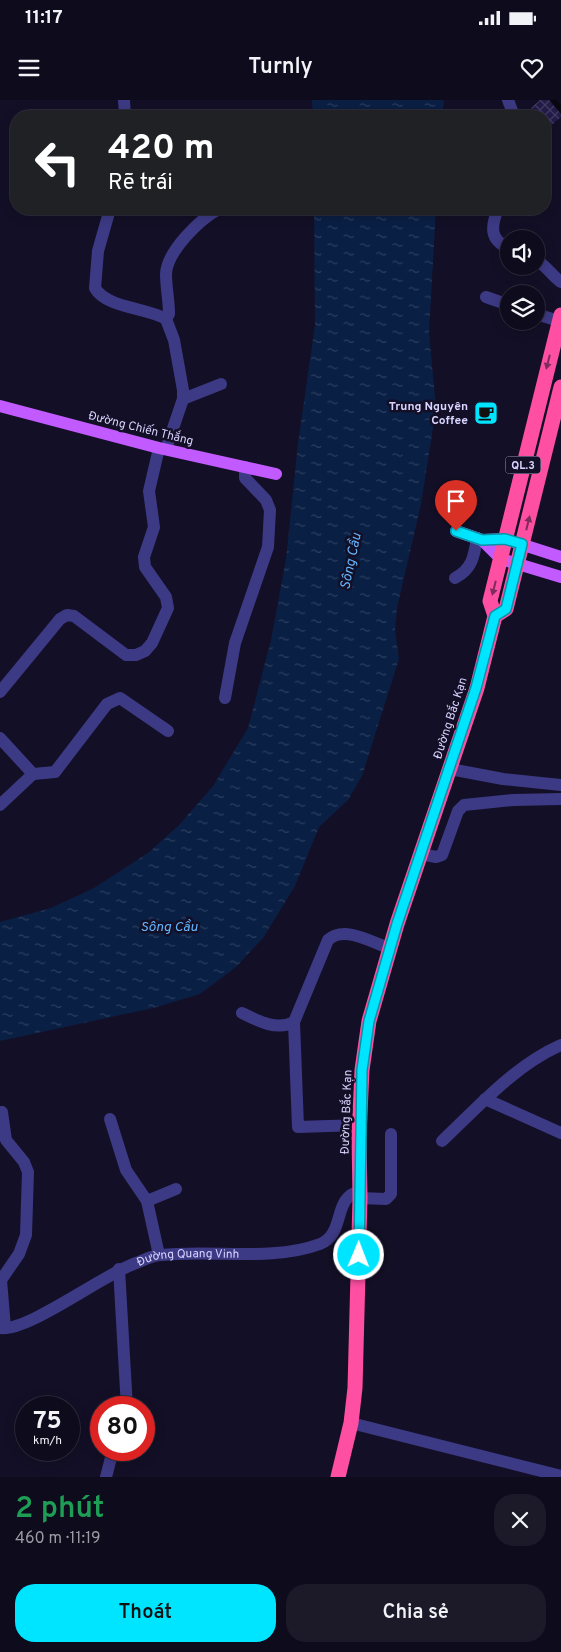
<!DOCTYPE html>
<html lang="vi">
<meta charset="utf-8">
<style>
:root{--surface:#0e0b1c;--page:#1c1929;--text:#f1f3f6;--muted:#9b9ba3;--line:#2e2b3b;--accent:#00e5ff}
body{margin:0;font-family:Overpass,sans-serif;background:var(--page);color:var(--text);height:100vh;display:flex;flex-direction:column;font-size:19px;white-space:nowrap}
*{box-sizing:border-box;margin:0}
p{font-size:16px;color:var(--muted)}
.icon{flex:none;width:28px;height:28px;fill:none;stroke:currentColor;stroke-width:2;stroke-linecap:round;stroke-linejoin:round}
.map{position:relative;height:1377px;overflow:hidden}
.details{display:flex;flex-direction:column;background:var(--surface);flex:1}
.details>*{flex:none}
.banner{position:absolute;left:10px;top:10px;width:541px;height:105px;border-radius:20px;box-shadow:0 2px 12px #0003,0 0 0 1px var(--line);background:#202124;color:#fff;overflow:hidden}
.buttons{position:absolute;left:500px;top:130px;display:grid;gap:10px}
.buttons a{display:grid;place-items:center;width:45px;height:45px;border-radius:50%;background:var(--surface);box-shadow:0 2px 12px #0003,0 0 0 1px var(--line);font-size:25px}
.speed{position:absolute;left:15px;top:1296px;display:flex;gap:10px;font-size:25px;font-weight:700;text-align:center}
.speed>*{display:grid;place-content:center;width:65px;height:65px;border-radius:50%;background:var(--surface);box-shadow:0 2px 12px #0003,0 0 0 1px var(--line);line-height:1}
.speed small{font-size:12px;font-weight:400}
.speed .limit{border:8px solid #d22;background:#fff;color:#111}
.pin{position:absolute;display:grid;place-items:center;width:42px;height:42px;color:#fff;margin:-51px -21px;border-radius:50% 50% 50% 0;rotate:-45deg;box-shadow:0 0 5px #0007}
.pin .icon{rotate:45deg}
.me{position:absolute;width:55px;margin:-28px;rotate:1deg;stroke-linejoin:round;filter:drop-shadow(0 0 4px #0008)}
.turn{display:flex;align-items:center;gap:18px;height:105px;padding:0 15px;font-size:22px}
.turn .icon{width:65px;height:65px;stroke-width:2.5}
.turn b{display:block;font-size:35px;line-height:42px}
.round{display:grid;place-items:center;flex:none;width:52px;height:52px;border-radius:20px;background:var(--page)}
.headline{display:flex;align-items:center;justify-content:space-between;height:85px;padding:0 15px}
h1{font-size:30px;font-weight:600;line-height:38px;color:#1e9e55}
.primary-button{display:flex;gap:10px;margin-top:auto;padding:10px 15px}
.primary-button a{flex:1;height:58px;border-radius:20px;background:var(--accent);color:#111;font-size:20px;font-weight:600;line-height:58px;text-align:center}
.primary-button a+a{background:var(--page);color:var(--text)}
.status{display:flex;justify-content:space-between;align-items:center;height:35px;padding:0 25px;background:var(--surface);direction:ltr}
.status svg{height:14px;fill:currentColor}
header{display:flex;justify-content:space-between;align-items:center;height:65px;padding:0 15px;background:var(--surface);font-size:22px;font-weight:600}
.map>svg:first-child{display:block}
</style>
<div class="status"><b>11:17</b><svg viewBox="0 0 49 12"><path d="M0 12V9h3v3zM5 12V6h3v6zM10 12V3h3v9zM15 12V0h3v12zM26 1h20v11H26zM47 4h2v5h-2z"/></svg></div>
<header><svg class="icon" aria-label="menu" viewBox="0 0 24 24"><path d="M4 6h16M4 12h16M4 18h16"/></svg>Turnly<svg class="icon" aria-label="heart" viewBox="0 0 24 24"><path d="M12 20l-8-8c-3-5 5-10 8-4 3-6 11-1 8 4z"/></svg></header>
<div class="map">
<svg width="561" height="1377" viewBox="0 0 561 1377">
<defs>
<pattern id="water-ripples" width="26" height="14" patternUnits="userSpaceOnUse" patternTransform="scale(1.25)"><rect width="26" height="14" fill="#0a1f44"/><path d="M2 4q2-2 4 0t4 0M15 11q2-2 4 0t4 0" fill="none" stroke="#2d3f60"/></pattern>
<pattern id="building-cross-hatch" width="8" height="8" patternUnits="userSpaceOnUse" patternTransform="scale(1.25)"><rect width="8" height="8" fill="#241b47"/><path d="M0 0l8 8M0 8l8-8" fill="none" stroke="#433b63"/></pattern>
<filter id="shadow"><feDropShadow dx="4.5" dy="-4.5" stdDeviation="1" flood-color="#0009"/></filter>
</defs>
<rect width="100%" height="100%" fill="#130f26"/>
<g fill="url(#water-ripples)">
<polygon points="312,0 444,0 442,16 313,16"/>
<polygon points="314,109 436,109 429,232 436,309 421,404 397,508 395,530 399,559 362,676 348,700 319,727 295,786 263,838 236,867 200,894 153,908 0,941 0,822 51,808 94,788 148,753 179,725 213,686 248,628 271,540 286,459 298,343 315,225"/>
</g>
<polygon fill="url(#building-cross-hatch)" filter="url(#shadow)" points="540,0 549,0 561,14 561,17 545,31 545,16 539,16 531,8"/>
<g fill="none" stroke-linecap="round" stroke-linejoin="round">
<g stroke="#3d3a85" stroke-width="12">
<polyline points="124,0 125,16"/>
<polyline points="508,0 514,16"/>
<path d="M110 109 98 151 95 188C106 208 148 208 166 219L174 240 183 290V299L166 349"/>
<path d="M498 109C491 126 489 140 509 148"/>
<path d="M536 160C547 166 551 175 561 182"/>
<polyline points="486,197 509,205"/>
<polyline points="536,214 559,221"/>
<path d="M166 219 169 214C169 201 166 187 166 174 167 151 200 119 219 109"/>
<polyline points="183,299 221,284"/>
<path d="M455 478C472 469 474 457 477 438"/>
<polyline points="0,592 60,519 67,515 74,516 126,555 136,555 145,551 152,543 168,508 166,497 145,467 144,457 154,427 149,391 159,348"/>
<polyline points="225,598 235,543 268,447 270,410 266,400 245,378 245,367"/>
<polyline points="0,638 33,674 55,672 107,604 120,598 168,631"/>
<polyline points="450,669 503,679 561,685"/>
<polyline points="0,705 33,674"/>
<polyline points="421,754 436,757 442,755 458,711 464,705 513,700 561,699"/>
<path d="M242 913C258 921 277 931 294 922L328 840C344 825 371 842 389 848"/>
<polyline points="294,922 298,1027 360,1025"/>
<polyline points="485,999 561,1033"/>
<polyline points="2,1012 6,1040 24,1062 28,1072 26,1135 19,1154 1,1180 5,1228"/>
<polyline points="110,1019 126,1070 147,1101 159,1155"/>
<path d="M442 1041C479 1006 514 966 561 945"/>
<polyline points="360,1098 386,1099 391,1094 391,1034"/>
<polyline points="147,1101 176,1089"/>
<polyline points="119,1169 127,1308"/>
<path id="s1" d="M0 1228C28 1232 102 1175 136 1163 144 1160 153 1155 161 1155 211 1149 272 1162 320 1144 346 1134 332 1097 360 1091"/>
<polyline points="351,1323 561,1376"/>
<polyline points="106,1377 113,1350"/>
</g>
<g stroke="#c25bff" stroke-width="12">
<polyline points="0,306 159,348 276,374"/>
<polyline points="456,431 482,440 505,439 561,457"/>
<polyline points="482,440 501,459 561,477"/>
</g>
<g stroke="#ff4fa3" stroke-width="15">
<polyline points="495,516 506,509 561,287"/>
<polyline points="338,1377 351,1323 355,1288 360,1098 359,1035 362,970 369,921 397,824 477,588 495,516 490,501 561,215"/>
</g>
</g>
<defs><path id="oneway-solid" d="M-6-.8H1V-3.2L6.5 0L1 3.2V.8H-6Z" transform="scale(1.25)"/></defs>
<g fill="#7d2c5e">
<use href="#oneway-solid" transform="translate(548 262) rotate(104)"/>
<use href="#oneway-solid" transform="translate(528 423) rotate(-76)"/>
<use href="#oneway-solid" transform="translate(494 488) rotate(104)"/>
</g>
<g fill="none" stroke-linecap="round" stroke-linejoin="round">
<g stroke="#0095a6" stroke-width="12">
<polyline id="route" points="359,1155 362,970 369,921 397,824 476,588 495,516 506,509 522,444 505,439 482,440 456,431"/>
</g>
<use href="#route" stroke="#00e5ff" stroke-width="9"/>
</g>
<defs>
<g id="cafe-square" transform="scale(1.25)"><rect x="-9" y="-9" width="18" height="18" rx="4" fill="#00e5ff" stroke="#130f26"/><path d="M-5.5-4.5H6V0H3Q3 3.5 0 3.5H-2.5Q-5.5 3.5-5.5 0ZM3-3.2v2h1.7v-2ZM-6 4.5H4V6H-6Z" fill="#111"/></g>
</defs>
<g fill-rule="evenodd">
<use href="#cafe-square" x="486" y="313"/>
</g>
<g text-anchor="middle" stroke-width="5" stroke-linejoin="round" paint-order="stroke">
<rect fill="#130f26" stroke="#9e99be" stroke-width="1" x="505.5" y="356.5" width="35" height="17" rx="4"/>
<g font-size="11" font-weight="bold" fill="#d9d4ff">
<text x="523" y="369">QL.3</text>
</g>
<g font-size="12" font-weight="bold" fill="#d9d4ff" stroke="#130f26" text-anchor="end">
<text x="468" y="310">Trung Nguyên<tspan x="468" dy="14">Coffee</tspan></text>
</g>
<g font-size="12" fill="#d9d4ff" stroke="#130f26">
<text transform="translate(141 328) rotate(14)" y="4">Đường Chiến Thắng</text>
<text transform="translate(450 618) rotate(-72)" y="4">Đường Bắc Kạn</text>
<text transform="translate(346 1012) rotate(-88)" y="4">Đường Bắc Kạn</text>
<text dy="4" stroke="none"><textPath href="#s1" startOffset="205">Đường Quang Vinh</textPath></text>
</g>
<g font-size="14" font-style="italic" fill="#62b6ff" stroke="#130f26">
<text transform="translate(350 461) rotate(-78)" y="5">Sông Cầu</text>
<text x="169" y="831">Sông Cầu</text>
</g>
</g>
</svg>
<div class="buttons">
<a><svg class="icon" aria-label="sound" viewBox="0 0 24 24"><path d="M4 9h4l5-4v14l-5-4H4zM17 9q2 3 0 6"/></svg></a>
<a><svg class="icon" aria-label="layers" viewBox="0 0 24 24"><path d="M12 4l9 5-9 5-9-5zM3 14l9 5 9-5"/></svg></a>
</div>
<div class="speed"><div>75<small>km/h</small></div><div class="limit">80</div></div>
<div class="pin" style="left:456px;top:431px;background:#d93025"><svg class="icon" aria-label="arrive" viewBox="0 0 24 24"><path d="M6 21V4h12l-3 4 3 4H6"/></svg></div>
<svg class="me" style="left:359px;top:1155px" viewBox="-20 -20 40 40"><circle r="17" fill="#00e5ff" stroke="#fff" stroke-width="3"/><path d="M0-11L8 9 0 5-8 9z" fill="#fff"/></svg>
<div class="banner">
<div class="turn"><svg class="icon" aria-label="left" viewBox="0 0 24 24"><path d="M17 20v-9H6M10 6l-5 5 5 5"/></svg><div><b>420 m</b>Rẽ trái</div></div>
</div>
</div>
<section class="details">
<div class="headline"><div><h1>2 phút</h1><p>460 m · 11:19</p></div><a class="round"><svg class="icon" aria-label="close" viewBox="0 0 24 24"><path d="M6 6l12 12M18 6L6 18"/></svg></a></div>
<div class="primary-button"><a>Thoát</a><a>Chia sẻ</a></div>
</section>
